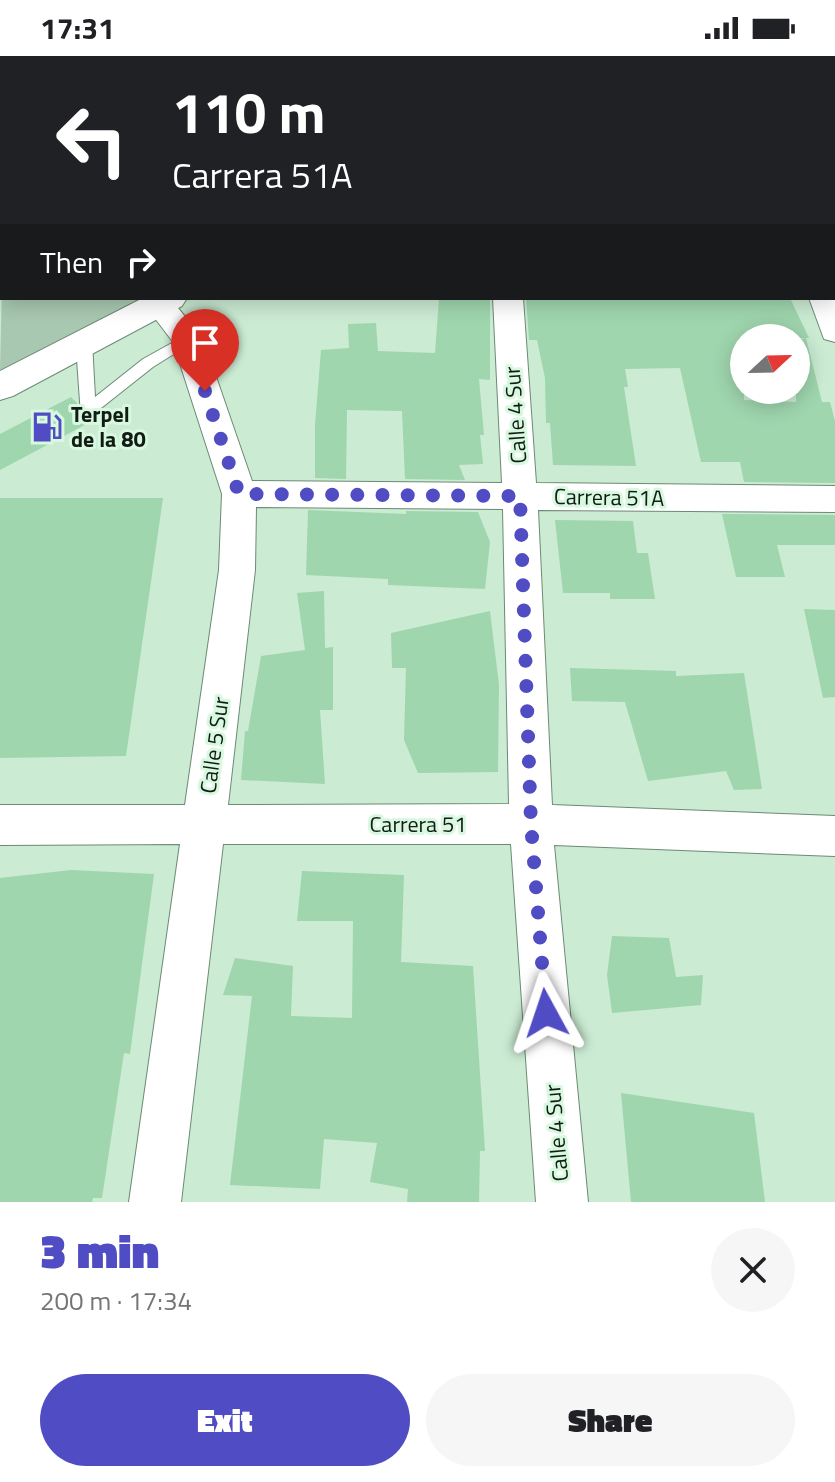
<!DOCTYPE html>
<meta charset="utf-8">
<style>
:root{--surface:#fff;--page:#f6f6f6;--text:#202124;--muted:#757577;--accent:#504cc3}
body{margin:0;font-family:"Titillium Web",sans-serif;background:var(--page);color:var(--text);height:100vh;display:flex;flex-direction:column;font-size:30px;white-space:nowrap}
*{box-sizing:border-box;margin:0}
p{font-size:26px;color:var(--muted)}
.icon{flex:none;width:44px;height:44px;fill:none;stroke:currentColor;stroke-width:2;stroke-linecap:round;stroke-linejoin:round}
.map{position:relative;height:1146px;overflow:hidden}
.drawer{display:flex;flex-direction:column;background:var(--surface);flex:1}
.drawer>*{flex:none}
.guide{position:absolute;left:0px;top:0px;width:836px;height:244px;box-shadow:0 4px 20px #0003;background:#202124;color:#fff;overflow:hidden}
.needle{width:52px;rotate:68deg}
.buttons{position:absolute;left:730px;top:268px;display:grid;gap:16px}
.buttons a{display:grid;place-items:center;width:80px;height:80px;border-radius:50%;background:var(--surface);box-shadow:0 4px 20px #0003;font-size:40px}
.pin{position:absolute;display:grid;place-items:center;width:68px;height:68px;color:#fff;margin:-82px -34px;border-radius:50% 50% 50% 0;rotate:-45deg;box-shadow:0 0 8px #0007}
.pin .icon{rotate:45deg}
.me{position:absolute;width:88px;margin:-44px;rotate:355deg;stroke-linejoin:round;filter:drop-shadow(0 0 6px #0008)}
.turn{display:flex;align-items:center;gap:28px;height:168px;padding:0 40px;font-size:36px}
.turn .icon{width:104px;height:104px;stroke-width:2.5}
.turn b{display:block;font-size:56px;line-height:68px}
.then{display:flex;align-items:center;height:76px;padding:0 40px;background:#0003;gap:16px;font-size:30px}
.round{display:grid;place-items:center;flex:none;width:84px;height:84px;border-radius:42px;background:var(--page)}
.summary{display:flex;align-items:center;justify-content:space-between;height:136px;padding:0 40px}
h1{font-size:48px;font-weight:800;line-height:60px;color:var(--accent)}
.primary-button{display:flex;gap:16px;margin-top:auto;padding:16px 40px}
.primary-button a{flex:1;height:92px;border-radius:48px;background:var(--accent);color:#fff;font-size:32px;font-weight:800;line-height:92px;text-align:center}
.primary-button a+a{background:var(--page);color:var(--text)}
.status{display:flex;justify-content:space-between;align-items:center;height:56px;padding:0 40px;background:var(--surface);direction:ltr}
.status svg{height:22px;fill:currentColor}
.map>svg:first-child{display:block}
</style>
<div class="status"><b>17:31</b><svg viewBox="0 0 49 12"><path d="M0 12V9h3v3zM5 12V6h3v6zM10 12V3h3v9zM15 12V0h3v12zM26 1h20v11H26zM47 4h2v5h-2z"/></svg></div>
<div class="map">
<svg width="835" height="1146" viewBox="0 0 835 1146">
<rect width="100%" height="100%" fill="#cbebd3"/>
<polygon fill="#a8c8b1" points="2,228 2,242 147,242 0,315"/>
<g fill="#9fd6ae">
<polygon points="439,242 490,242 490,324 479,323 484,379 480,379 483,408 459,409 465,424 405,423 402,355 347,354 346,423 315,422 315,369 321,294 349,292 348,268 376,267 378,295 435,297"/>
<polygon points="526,242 790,242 809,282 744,282 744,344 796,346 796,284 806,282 822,346 830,346 835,365 835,427 744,426 740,406 701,406 680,312 625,313 628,331 624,331 636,410 553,409 550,367 546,367 545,322 537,284 529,284"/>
<polygon points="71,341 77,347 79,362 94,364 0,414 0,378"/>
<polygon points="0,442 163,442 126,700 0,702"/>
<polygon points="308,454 406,458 406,455 478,456 490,486 485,533 388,529 388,523 306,519"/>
<polygon points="722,458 835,459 835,489 777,489 785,521 736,521"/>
<polygon points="555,464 633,465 637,497 648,497 655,543 610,543 610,537 563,537"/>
<polygon points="324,535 325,592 333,591 333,654 320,654 325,728 241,724 245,675 248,675 261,600 305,594 297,537"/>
<polygon points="804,553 835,554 835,641 823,642"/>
<polygon points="490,555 499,629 498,716 418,717 404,684 406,612 392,612 391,577"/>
<polygon points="570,612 676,615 676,620 744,617 762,733 734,734 726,715 648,725 625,646 572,645"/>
<polygon points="71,814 154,818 130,998 124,997 102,1142 93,1142 92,1146 0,1146 0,822"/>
<polygon points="302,815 404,819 401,906 473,910 485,1095 480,1095 479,1146 407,1146 408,1133 370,1126 377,1087 324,1083 320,1133 230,1129 252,940 223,939 235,902 293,910 291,960 352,962 353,865 297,865"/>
<polygon points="612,880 669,882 676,921 703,919 701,949 612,957 607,919"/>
<polygon points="621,1037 754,1057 765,1146 631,1146"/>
</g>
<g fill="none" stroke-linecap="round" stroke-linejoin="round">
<g stroke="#6c8a74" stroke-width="2">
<g id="service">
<polygon points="341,0 358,0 360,2 343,2"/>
<polygon points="188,278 193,280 193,286 153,311 91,360 81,360 77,303 80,283 90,283 92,286 95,341 143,303"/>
</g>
</g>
<g stroke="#6c8a74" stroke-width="2">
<g id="minor">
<polygon points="642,0 666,0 667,2 643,2"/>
<rect x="834" y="201" width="1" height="18"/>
<polygon points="834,235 835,236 835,286 824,283 809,242 834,242"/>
<path d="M148 242H170L203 283 252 425 502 427 493 242H523L536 427 835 430V456L538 454 552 749 835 760V800L554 789 588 1146H536L511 788H223L181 1146H129L180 788 0 789V749H185L219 514 222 438 173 286 144 248ZM256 451 503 453 509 748 228 749 255 514Z"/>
</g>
</g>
<g stroke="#6c8a74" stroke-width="2">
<g id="tertiary">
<rect x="834" y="9" width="1" height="16"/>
<rect x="834" y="65" width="1" height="18"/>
</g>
</g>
<g stroke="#6c8a74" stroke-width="2">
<g id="primary">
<polygon points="71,0 99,0 70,2"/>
<polygon points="235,0 266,0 268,2 237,2"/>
<rect x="0" y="19" width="2" height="18"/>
<rect x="834" y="25" width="1" height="18"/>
<rect x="0" y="52" width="2" height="18"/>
<polygon points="0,130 2,130 0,153"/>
<polygon points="0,196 2,196 0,221"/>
<polygon points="143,242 187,242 182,250 13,340 0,344 0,315"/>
</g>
</g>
<use href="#service" fill="#fff" fill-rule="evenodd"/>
<use href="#minor" fill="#fff" fill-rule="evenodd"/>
<use href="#tertiary" fill="#fff" fill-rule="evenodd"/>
<use href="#primary" fill="#fff" fill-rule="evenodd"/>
</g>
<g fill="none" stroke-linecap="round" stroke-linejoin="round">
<polyline stroke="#504cc3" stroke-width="14" stroke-dasharray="0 25.2" points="205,335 239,438 520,440 531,768 546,957"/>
</g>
<defs>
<g id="fuel-bare" transform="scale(2.4)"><path d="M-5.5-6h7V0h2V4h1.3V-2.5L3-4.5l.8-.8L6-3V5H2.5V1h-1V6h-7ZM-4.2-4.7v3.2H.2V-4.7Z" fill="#504cc3" stroke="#d8f8e0" stroke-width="2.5" paint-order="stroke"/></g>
</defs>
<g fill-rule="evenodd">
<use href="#fuel-bare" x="47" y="371"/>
</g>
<g text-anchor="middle" stroke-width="6" stroke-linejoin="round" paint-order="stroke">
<g font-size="22" font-weight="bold" fill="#111c14" stroke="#d8f8e0" text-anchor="start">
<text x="71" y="366">Terpel<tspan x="71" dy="25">de la 80</tspan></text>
</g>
<g font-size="22" fill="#111c14" stroke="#d8f8e0">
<text transform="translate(515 359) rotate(-94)" y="8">Calle 4 Sur</text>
<text transform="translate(609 441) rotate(1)" y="8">Carrera 51A</text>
<text transform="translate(214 689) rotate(-82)" y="8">Calle 5 Sur</text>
<text x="418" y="776">Carrera 51</text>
<text transform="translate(556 1077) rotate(-95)" y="8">Calle 4 Sur</text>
</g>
</g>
</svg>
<div class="buttons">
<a><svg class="needle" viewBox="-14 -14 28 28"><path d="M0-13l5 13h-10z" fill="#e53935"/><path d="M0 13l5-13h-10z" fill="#757577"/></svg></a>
</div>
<div class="pin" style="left:205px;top:335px;background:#d93025"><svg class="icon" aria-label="arrive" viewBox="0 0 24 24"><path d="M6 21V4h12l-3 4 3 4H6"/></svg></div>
<svg class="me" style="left:546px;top:957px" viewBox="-20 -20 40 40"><path d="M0-17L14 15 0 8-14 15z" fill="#504cc3" stroke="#fff" stroke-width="4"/></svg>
<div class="guide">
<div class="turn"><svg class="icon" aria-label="left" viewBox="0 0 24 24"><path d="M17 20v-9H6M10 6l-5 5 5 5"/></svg><div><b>110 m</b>Carrera 51A</div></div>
<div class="then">Then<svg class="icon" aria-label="right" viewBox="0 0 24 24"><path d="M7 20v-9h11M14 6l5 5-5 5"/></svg></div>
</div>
</div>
<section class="drawer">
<div class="summary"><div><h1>3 min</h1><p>200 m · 17:34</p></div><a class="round"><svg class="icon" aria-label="close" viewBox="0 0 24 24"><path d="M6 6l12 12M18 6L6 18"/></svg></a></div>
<div class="primary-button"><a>Exit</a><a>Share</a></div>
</section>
